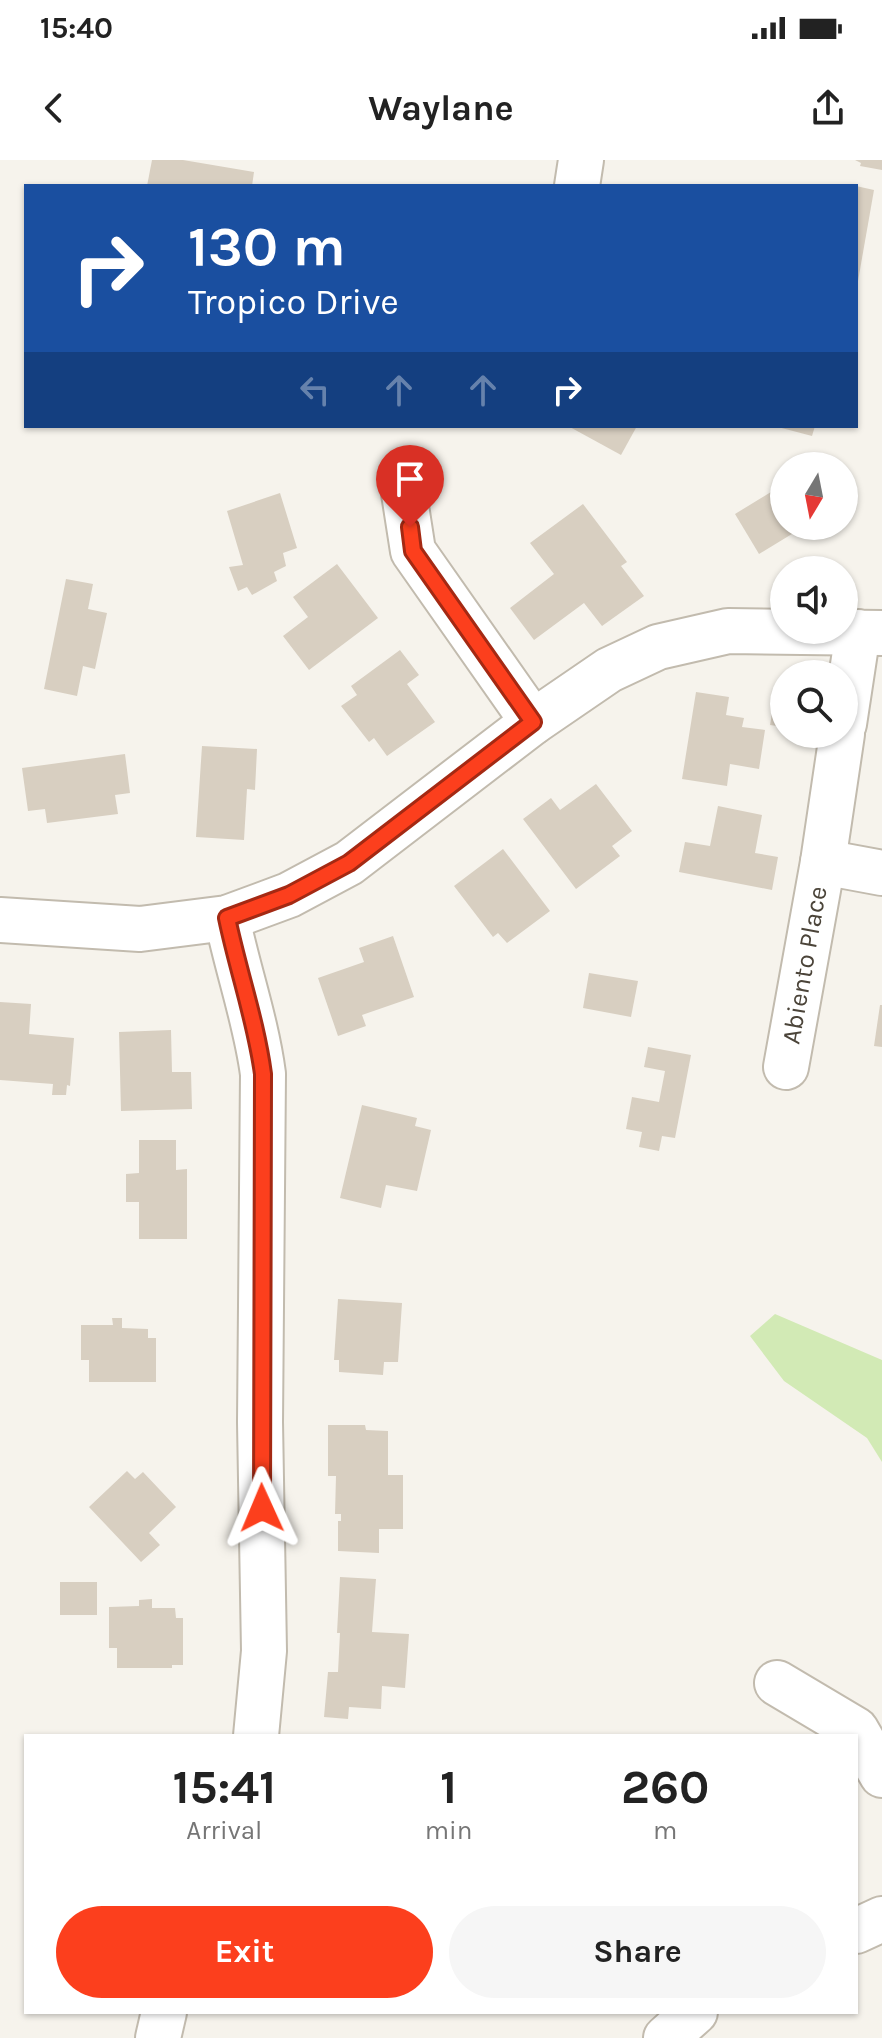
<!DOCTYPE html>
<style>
:root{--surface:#fff;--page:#f6f6f6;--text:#222;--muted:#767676;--accent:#fc3f1d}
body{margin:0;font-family:Karla,sans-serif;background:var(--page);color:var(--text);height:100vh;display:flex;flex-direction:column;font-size:30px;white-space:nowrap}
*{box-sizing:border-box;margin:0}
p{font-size:26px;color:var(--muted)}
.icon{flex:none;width:44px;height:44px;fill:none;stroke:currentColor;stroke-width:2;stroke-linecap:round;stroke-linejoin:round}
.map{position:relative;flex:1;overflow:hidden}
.drawer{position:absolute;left:24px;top:1574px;width:834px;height:280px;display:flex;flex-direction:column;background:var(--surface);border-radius:0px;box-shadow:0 2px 6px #0004}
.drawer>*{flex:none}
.banner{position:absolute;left:24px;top:24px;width:834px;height:244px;border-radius:0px;box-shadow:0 2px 6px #0004;background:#1a4fa0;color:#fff;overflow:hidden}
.needle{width:52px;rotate:190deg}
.fabs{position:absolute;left:770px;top:292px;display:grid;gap:16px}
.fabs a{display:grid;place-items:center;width:88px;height:88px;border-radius:50%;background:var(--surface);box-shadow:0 2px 6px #0004;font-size:40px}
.pin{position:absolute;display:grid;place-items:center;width:68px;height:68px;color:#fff;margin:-82px -34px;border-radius:50% 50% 50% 0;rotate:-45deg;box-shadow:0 0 8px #0007}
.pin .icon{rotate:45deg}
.me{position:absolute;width:88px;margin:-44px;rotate:359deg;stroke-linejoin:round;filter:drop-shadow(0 0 6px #0008)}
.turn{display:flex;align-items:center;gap:28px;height:168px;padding:0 32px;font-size:36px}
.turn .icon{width:104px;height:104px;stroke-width:2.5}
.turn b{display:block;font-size:56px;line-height:68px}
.lanes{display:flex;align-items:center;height:76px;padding:0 32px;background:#0003;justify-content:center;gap:40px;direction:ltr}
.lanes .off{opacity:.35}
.eta{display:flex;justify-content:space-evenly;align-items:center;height:136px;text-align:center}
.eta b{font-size:48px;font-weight:700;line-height:56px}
.primary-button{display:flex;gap:16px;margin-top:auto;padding:16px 32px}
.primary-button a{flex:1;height:92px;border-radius:48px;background:var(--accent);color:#fff;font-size:32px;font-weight:700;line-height:92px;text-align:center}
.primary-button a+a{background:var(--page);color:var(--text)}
.status{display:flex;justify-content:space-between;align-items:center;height:56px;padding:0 40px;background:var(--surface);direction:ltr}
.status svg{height:22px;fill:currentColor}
header{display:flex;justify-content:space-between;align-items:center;height:104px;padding:0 32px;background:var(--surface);font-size:36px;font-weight:700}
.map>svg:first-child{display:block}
</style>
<div class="status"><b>15:40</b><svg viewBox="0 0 49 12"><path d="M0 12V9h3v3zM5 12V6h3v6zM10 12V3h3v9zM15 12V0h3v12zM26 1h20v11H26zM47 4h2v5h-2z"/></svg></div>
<header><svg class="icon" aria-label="back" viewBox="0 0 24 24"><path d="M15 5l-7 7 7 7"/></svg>Waylane<svg class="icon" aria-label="share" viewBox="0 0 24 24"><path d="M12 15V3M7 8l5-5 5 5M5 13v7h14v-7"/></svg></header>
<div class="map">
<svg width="882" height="1878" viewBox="0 0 882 1878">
<rect width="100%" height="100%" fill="#f6f3ec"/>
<polygon fill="#d2eab5" points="775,1154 882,1200 882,1302 867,1278 784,1221 750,1176"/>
<g fill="#d8cfc1">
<polygon points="152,0 183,0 254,12 252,26 147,26"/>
<polygon points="855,0 882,0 882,10 860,6 861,3"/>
<polygon points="856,26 874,30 858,121 856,120"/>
<polygon points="568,266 637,266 621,295"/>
<polygon points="774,266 815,266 812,276"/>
<polygon points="784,324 784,366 805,366 759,394 735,354"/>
<polygon points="280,333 297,388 283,393 286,406 274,412 277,421 252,435 247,427 238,431 229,407 243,405 227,351"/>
<polygon points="583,344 627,402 621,406 644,436 602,466 584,443 534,480 510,448 554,414 530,383"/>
<polygon points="337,404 378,458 309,510 283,476 308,457 293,437"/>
<polygon points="66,419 93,424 88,449 107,453 95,509 83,506 77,536 44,529"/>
<polygon points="400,490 419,515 407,524 435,562 387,596 374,578 369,582 341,546 357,535 351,526"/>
<polygon points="776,529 784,530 784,567 770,565"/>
<polygon points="696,532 729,537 726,555 744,558 742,567 765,570 759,609 730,604 727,626 682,619"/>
<polygon points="202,586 257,589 255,630 247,629 244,680 196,677"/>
<polygon points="125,594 130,633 115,635 118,654 47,663 45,649 28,651 22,608"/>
<polygon points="596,624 632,671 612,686 620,696 576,729 523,659 551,638 560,650"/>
<polygon points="718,646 762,655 755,693 778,697 772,730 679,712 685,682 710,686"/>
<polygon points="503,689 550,751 507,783 498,773 493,777 454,726"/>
<polygon points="393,776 414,837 362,855 366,866 338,876 318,818 364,802 359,788"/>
<polygon points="589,813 638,821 631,857 583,848"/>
<polygon points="0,842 31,844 29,874 74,878 70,926 67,925 66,935 52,935 53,924 0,920"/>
<polygon points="880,845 882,845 882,887 874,886"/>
<polygon points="171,870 172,912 191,912 192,949 121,951 119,872"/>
<polygon points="648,887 691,895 675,978 662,976 659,991 639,987 642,972 626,969 632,937 659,942 665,911 644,907"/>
<polygon points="362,945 417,958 415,966 431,970 417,1031 386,1025 381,1048 340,1038"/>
<polygon points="139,980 176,980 176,1010 187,1009 187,1079 139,1079 139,1042 126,1042 126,1014 139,1013"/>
<polygon points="338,1139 402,1143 398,1202 384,1202 383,1215 339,1212 339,1200 334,1200"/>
<polygon points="112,1158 122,1158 122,1168 148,1169 148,1178 156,1178 156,1222 89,1222 89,1200 81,1200 81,1165 113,1165"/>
<polygon points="328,1265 365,1265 366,1270 388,1271 388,1315 403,1315 403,1369 379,1369 379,1393 338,1391 338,1361 341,1361 341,1354 335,1354 336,1316 328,1316"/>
<polygon points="127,1311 135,1319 143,1312 176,1347 149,1373 160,1385 141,1402 89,1347"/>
<polygon points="340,1417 376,1419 372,1472 409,1474 405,1528 382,1526 381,1549 349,1547 348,1559 324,1557 328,1512 338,1512 340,1473 337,1473"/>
<rect x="60" y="1422" width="37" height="33"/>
<polygon points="152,1439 152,1448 175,1448 176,1458 183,1458 183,1505 172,1505 172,1508 117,1508 117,1488 109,1488 109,1447 139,1446 139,1440"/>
</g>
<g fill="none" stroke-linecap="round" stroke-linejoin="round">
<g stroke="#c2bbae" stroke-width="48">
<g id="minor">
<polyline points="577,26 581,0"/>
<polyline points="403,327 413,391 533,562"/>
<polyline points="844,564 858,472"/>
<polyline points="823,702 882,713"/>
<path d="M227 758C238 811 256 861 263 914L260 1262 264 1491 256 1576"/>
<polyline points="0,760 140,769 227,758 289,735 349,703 533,562 609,510 658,487 728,471 882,473"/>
<polyline points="786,907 823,702 842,574"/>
<polyline points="777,1523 856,1570 882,1615"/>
<polyline points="856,1771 882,1759"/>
<polyline points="158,1878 164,1852"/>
<polyline points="666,1878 695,1852"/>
</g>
</g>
<use href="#minor" stroke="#fff" stroke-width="44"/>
</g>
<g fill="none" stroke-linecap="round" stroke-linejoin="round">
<g stroke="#a42913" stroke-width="20">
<path id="route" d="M262 1348 263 914C256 861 238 811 227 758L289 735 349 703 533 562 413 391 410 367"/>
</g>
<use href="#route" stroke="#fc3f1d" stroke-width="14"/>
</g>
<g text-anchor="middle" stroke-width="8" stroke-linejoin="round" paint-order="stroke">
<g font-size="26" fill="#4b4439" stroke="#fff">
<text transform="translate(804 805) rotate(-80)" y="9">Abiento Place</text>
</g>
</g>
</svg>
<div class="fabs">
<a><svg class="needle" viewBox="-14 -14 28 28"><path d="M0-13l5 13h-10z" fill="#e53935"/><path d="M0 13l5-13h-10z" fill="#767676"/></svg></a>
<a><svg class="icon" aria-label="sound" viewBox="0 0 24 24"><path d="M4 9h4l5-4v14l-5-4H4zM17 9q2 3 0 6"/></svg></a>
<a><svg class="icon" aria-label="search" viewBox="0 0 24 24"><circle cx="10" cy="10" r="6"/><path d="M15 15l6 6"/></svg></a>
</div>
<div class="pin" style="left:410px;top:367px;background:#d93025"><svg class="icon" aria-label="arrive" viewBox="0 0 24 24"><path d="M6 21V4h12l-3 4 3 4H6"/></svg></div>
<svg class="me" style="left:262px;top:1348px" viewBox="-20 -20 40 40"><path d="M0-17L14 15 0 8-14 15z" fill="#fc3f1d" stroke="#fff" stroke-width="4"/></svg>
<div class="banner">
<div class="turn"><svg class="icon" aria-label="right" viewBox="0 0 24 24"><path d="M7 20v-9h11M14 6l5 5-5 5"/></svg><div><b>130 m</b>Tropico Drive</div></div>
<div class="lanes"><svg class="icon off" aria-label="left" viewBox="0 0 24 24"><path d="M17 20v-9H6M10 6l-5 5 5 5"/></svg><svg class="icon off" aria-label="ahead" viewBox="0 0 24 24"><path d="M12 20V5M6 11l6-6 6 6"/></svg><svg class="icon off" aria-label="ahead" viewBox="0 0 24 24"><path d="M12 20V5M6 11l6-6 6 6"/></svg><svg class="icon" aria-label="right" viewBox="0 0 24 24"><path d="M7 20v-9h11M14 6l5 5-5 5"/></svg></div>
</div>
<section class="drawer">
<div class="eta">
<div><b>15:41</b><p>Arrival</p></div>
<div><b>1</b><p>min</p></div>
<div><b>260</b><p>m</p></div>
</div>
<div class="primary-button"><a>Exit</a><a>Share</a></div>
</section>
</div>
